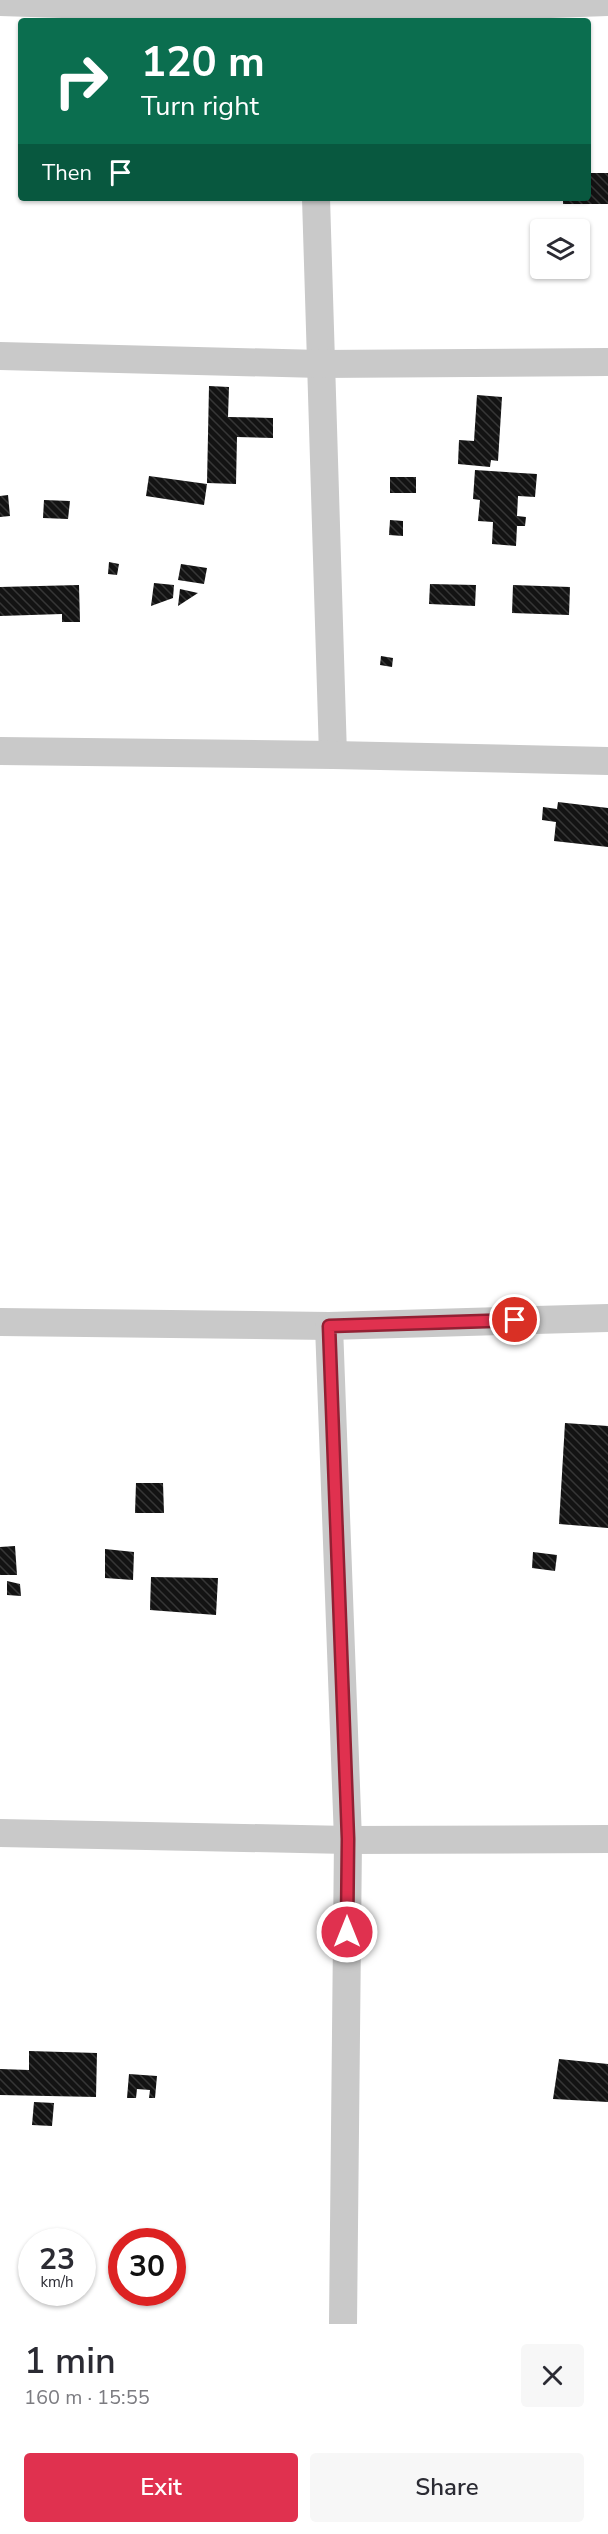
<!DOCTYPE html>
<meta charset="utf-8">
<style>
:root{--surface:#fff;--page:#f7f7f7;--text:#2b2b33;--muted:#7c7c81;--accent:#e0314f}
body{margin:0;font-family:"Nunito Sans",sans-serif;background:var(--page);color:var(--text);height:100vh;display:flex;flex-direction:column;font-size:22px;white-space:nowrap}
*{box-sizing:border-box;margin:0}
p{font-size:20px;color:var(--muted)}
.icon{flex:none;width:33px;height:33px;fill:none;stroke:currentColor;stroke-width:2;stroke-linecap:round;stroke-linejoin:round}
.map{position:relative;height:2324px;overflow:hidden}
.details{display:flex;flex-direction:column;background:var(--surface);flex:1}
.details>*{flex:none}
.top-card{position:absolute;left:18px;top:18px;width:573px;height:183px;border-radius:6px;box-shadow:0 2px 4px #0004;background:#0b6e4f;color:#fff;overflow:hidden}
.controls{position:absolute;left:530px;top:219px;display:grid;gap:12px}
.controls a{display:grid;place-items:center;width:60px;height:60px;border-radius:6px;background:var(--surface);box-shadow:0 2px 4px #0004;font-size:30px}
.speed{position:absolute;left:18px;top:2228px;display:flex;gap:12px;font-size:30px;font-weight:700;text-align:center}
.speed>*{display:grid;place-content:center;width:78px;height:78px;border-radius:50%;background:var(--surface);box-shadow:0 2px 4px #0004;line-height:1}
.speed small{font-size:15px;font-weight:400}
.speed .limit{border:9px solid #d22;background:#fff;color:#111}
.pin{position:absolute;display:grid;place-items:center;width:51px;height:51px;color:#fff;margin:-26px;border:3px solid #fff;border-radius:50%;box-shadow:0 2px 6px #0007}
.me{position:absolute;width:66px;margin:-33px;rotate:0deg;stroke-linejoin:round;filter:drop-shadow(0 0 4px #0008)}
.turn{display:flex;align-items:center;gap:21px;height:126px;padding:0 24px;font-size:27px}
.turn .icon{width:78px;height:78px;stroke-width:2.5}
.turn b{display:block;font-size:42px;line-height:51px}
.then{display:flex;align-items:center;height:57px;padding:0 24px;background:#0003;gap:12px;font-size:22px}
.round{display:grid;place-items:center;flex:none;width:63px;height:63px;border-radius:6px;background:var(--page)}
.summary{display:flex;align-items:center;justify-content:space-between;height:102px;padding:0 24px}
h1{font-size:36px;font-weight:600;line-height:45px}
.cta{display:flex;gap:12px;margin-top:auto;padding:12px 24px}
.cta a{flex:1;height:69px;border-radius:6px;background:var(--accent);color:#fff;font-size:24px;font-weight:600;line-height:69px;text-align:center}
.cta a+a{background:var(--page);color:var(--text)}
.map>svg:first-child{display:block}
</style>
<div class="map">
<svg width="608" height="2324" viewBox="0 0 608 2324">
<defs>
<pattern id="building-back-hatch" width="6" height="6" patternUnits="userSpaceOnUse" patternTransform="scale(1.5)"><rect width="6" height="6" fill="#131313"/><path d="M-1 5l2 2M0 0l6 6M5-1l2 2" fill="none" stroke="#363636"/></pattern>
</defs>
<rect width="100%" height="100%" fill="#fff"/>
<g fill="url(#building-back-hatch)">
<polygon points="588,173 608,173 608,204 563,204 563,198 588,198"/>
<polygon points="209,386 229,387 228,417 273,418 273,438 237,437 236,484 207,483"/>
<polygon points="477,395 502,397 498,461 491,460 490,467 458,464 459,440 474,441"/>
<polygon points="475,470 537,474 535,497 518,496 517,516 526,517 525,526 517,526 516,546 492,544 493,522 478,521 480,500 473,499"/>
<polygon points="149,476 207,484 204,505 146,496"/>
<rect x="390" y="477" width="26" height="16"/>
<polygon points="8,495 10,516 0,517 0,496"/>
<polygon points="44,500 70,501 68,519 43,518"/>
<polygon points="390,520 403,521 403,536 389,535"/>
<polygon points="109,562 119,564 117,575 108,574"/>
<polygon points="181,564 207,568 204,584 178,580"/>
<polygon points="154,583 174,585 173,598 151,606"/>
<polygon points="430,584 476,585 475,606 429,604"/>
<polygon points="79,585 80,622 62,622 62,614 0,616 0,587"/>
<polygon points="513,585 570,587 569,615 512,613"/>
<polygon points="180,589 198,593 178,606"/>
<polygon points="381,656 393,658 392,667 380,665"/>
<polygon points="558,802 608,808 608,847 554,841 556,822 542,820 543,807 557,809"/>
<polygon points="565,1423 608,1426 608,1528 559,1524"/>
<polygon points="136,1483 163,1483 164,1513 135,1513"/>
<polygon points="15,1546 17,1575 0,1575 0,1547"/>
<polygon points="105,1549 134,1552 133,1580 105,1578"/>
<polygon points="533,1552 557,1555 555,1571 532,1568"/>
<polygon points="151,1577 218,1578 216,1615 150,1610"/>
<polygon points="7,1581 20,1584 21,1596 7,1595"/>
<polygon points="29,2051 97,2053 96,2097 0,2095 0,2069 29,2070"/>
<polygon points="559,2059 608,2064 608,2102 553,2099"/>
<polygon points="129,2074 157,2076 155,2098 149,2098 150,2090 137,2089 136,2098 127,2098"/>
<polygon points="34,2102 54,2103 52,2126 32,2125"/>
<polygon points="28,2258 32,2258 32,2280 30,2280"/>
</g>
<g fill="none" stroke-linecap="round" stroke-linejoin="round">
<g stroke="#c9c9c9" stroke-width="28">
<polyline points="0,2 312,12 608,2"/>
<polyline points="316,198 333,755"/>
<polyline points="0,356 320,364 608,362"/>
<polyline points="0,751 333,755 608,761"/>
<polyline points="0,1322 329,1326 608,1318"/>
<polyline points="329,1326 348,1840 343,2324"/>
<polyline points="0,1833 348,1840 608,1839"/>
</g>
</g>
<g fill="none" stroke-linecap="round" stroke-linejoin="round">
<g stroke="#922033" stroke-width="15">
<polyline id="route" points="347,1932 348,1839 329,1326 515,1320"/>
</g>
<use href="#route" stroke="#e0314f" stroke-width="10"/>
</g>
</svg>
<div class="controls">
<a><svg class="icon" aria-label="layers" viewBox="0 0 24 24"><path d="M12 4l9 5-9 5-9-5zM3 14l9 5 9-5"/></svg></a>
</div>
<div class="speed"><div>23<small>km/h</small></div><div class="limit">30</div></div>
<div class="pin" style="left:515px;top:1320px;background:#d93025"><svg class="icon" aria-label="arrive" viewBox="0 0 24 24"><path d="M6 21V4h12l-3 4 3 4H6"/></svg></div>
<svg class="me" style="left:347px;top:1932px" viewBox="-20 -20 40 40"><circle r="17" fill="#e0314f" stroke="#fff" stroke-width="3"/><path d="M0-11L8 9 0 5-8 9z" fill="#fff"/></svg>
<div class="top-card">
<div class="turn"><svg class="icon" aria-label="right" viewBox="0 0 24 24"><path d="M7 20v-9h11M14 6l5 5-5 5"/></svg><div><b>120 m</b>Turn right</div></div>
<div class="then">Then<svg class="icon" aria-label="arrive" viewBox="0 0 24 24"><path d="M6 21V4h12l-3 4 3 4H6"/></svg></div>
</div>
</div>
<section class="details">
<div class="summary"><div><h1>1 min</h1><p>160 m · 15:55</p></div><a class="round"><svg class="icon" aria-label="close" viewBox="0 0 24 24"><path d="M6 6l12 12M18 6L6 18"/></svg></a></div>
<div class="cta"><a>Exit</a><a>Share</a></div>
</section>
